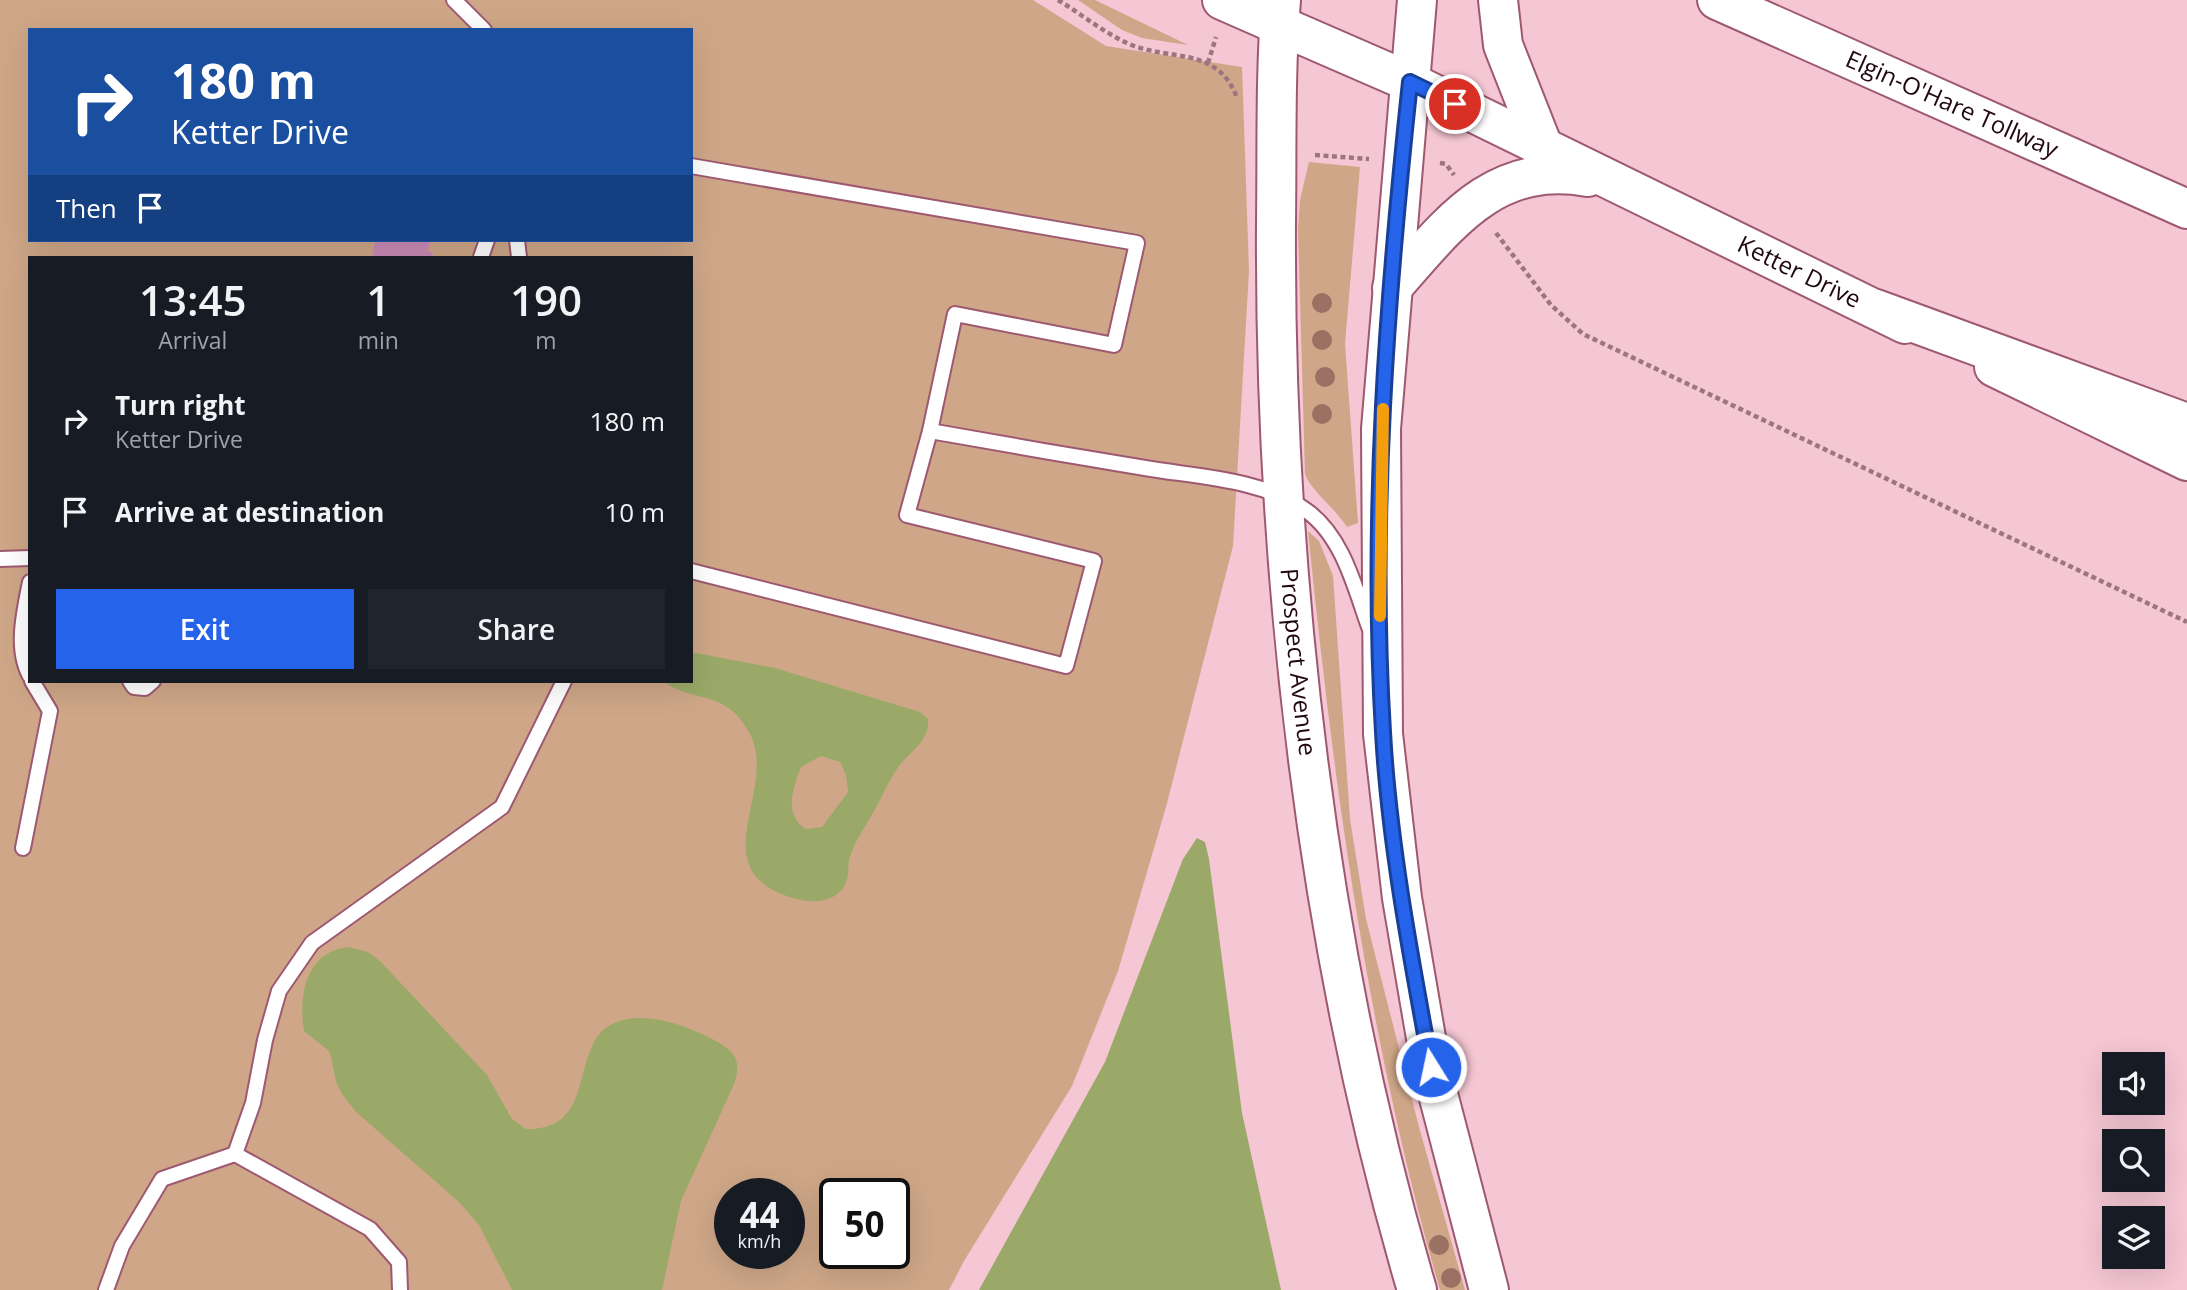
<!DOCTYPE html>
<style>
:root{--surface:#171b24;--page:#20242c;--text:#f1f3f6;--muted:#9ea1a6;--accent:#2563eb}
body{margin:0;font-family:"Open Sans",sans-serif;background:var(--page);color:var(--text);height:100vh;display:flex;flex-direction:column;font-size:26px;white-space:nowrap}
*{box-sizing:border-box;margin:0}
p{font-size:23px;color:var(--muted)}
.icon{flex:none;width:38px;height:38px;fill:none;stroke:currentColor;stroke-width:2;stroke-linecap:round;stroke-linejoin:round}
.map{position:relative;flex:1;overflow:hidden}
.details{position:absolute;left:28px;top:256px;width:665px;height:427px;display:flex;flex-direction:column;background:var(--surface);border-radius:0px;box-shadow:0 7px 28px #0002}
.details>*{flex:none}
.guide{position:absolute;left:28px;top:28px;width:665px;height:214px;border-radius:0px;box-shadow:0 7px 28px #0002;background:#1a4fa0;color:#fff;overflow:hidden}
.buttons{position:absolute;left:2102px;top:1052px;display:grid;gap:14px}
.buttons a{display:grid;place-items:center;width:63px;height:63px;border-radius:0px;background:var(--surface);box-shadow:0 7px 28px #0002;font-size:35px}
.speed{position:absolute;left:714px;top:1178px;display:flex;gap:14px;font-size:35px;font-weight:700;text-align:center}
.speed>*{display:grid;place-content:center;width:91px;height:91px;border-radius:50%;background:var(--surface);box-shadow:0 7px 28px #0002;line-height:1}
.speed small{font-size:18px;font-weight:400}
.speed .limit{border:4px solid #111;border-radius:10px;background:#fff;color:#111}
.pin{position:absolute;display:grid;place-items:center;width:60px;height:60px;color:#fff;margin:-30px;border:4px solid #fff;border-radius:50%;box-shadow:0 2px 7px #0007}
.me{position:absolute;width:77px;margin:-38px;rotate:350deg;stroke-linejoin:round;filter:drop-shadow(0 0 5px #0008)}
.turn{display:flex;align-items:center;gap:24px;height:147px;padding:0 28px;font-size:32px}
.turn .icon{width:91px;height:91px;stroke-width:2.5}
.turn b{display:block;font-size:49px;line-height:60px}
.then{display:flex;align-items:center;height:66px;padding:0 28px;background:#0003;gap:14px;font-size:26px}
.eta{display:flex;justify-content:space-evenly;align-items:center;height:119px;text-align:center}
.eta b{font-size:42px;font-weight:600;line-height:49px}
.action{display:flex;gap:14px;margin-top:auto;padding:14px 28px}
.action a{flex:1;height:80px;border-radius:0px;background:var(--accent);color:#fff;font-size:28px;font-weight:600;line-height:80px;text-align:center}
.action a+a{background:var(--page);color:var(--text)}
ul{padding:0;list-style:none}
li{display:flex;align-items:center;gap:21px;height:91px;padding:0 28px}
li div{flex:1}
li b{display:block;font-size:26px}
li em{font-style:normal}
.map>svg:first-child{display:block}
</style>
<div class="map">
<svg width="2187" height="1290" viewBox="0 0 2187 1290">
<rect width="100%" height="100%" fill="#f5c6d3"/>
<g fill="#cfa788" fill-rule="evenodd">
<path d="M0 0H1033L1106 46 1242 67 1249 271 1233 546 1166 807 1118 971 1072 1086 964 1261 949 1290H0ZM30 30H691V240H30ZM30 257H691V681H30ZM730 1194H789V1253H730ZM835 1194H894V1253H835Z"/>
<polygon points="1078,0 1095,0 1188,45 1142,38 1122,30"/>
<path d="M1309 162 1360 167 1345 344 1358 523 1347 527C1336 509 1308 488 1305 473L1298 229 1300 200Z"/>
<path d="M1308 531 1319 541 1333 576 1350 819 1366 919 1419 1127 1465 1290H1440C1368 1041 1334 788 1308 531Z"/>
</g>
<g fill="#9aa967" fill-rule="evenodd">
<path d="M691 652 775 668 920 712 928 719C930 741 911 750 899 766 889 780 882 797 873 813 865 827 853 844 849 860 848 865 849 871 848 876 842 902 816 905 793 898 699 870 779 791 750 734 725 687 695 705 663 681H691ZM821 756 840 762 846 775 848 792 822 827 806 829C783 815 793 788 801 767Z"/>
<polygon points="1197,838 1205,842 1209,859 1242,1113 1281,1290 979,1290 1105,1062 1183,859"/>
<path d="M349 947 368 952 380 961 487 1075 512 1119 526 1129C582 1130 576 1083 592 1046 614 996 689 1024 721 1044 739 1055 740 1066 734 1084L681 1201 662 1290H512L479 1225 459 1202 356 1112 342 1094 336 1082 330 1052 304 1031C298 995 306 951 349 947Z"/>
</g>
<polygon fill="#cb8cb7" points="375,240 430,240 428,251 433,253 432,257 372,257"/>
<g fill="none" stroke-linecap="round" stroke-linejoin="round">
<g stroke="#9e5970" stroke-width="18">
<g id="lane">
<polyline points="454,0 484,30"/>
<polyline points="691,166 1137,243 1114,345 955,314 930,431 907,515 1094,561 1066,666 691,571"/>
<polyline points="517,240 519,257"/>
<polyline points="481,257 487,240"/>
<path d="M930 431C1002 444 1073 456 1145 468 1197 477 1264 479 1307 511 1343 537 1355 588 1369 627"/>
<polyline points="0,559 30,558"/>
<path d="M30 582C24 612 15 649 30 676"/>
<polyline points="130,681 134,687 145,688 153,681"/>
<polyline points="23,848 50,711 32,681"/>
<polyline points="106,1290 122,1246 162,1179 235,1154"/>
<polyline points="400,1290 399,1262 370,1229 235,1154 253,1103 265,1040 279,991 312,943 502,807 564,681"/>
</g>
</g>
<g stroke="#9e5970" stroke-width="42">
<g id="secondary">
<path id="s1" d="M1281 0C1275 74 1277 149 1276 223 1274 575 1317 951 1417 1290"/>
<polyline points="1417,0 1381,429 1383,734 1402,898 1431,1067 1489,1290"/>
<polyline points="1498,0 1503,45 1544,149"/>
<path id="s2" d="M1279 25 1410 82 1905 324"/>
<path d="M1392 288C1448 225 1493 160 1588 177"/>
<polyline points="1994,367 2187,461"/>
</g>
</g>
<g stroke="#9e5970" stroke-width="42">
<g id="highway">
<polyline points="1222,0 1279,25"/>
<path id="s3" d="M1717 0 2187 209"/>
<polyline points="1876,309 2187,423"/>
</g>
</g>
<g stroke="#9c7581" stroke-width="4.5" stroke-dasharray="5 3.5" stroke-linecap="butt">
<path d="M1058 0C1081 14 1103 32 1127 43 1168 62 1218 45 1237 98"/>
<polyline points="1208,63 1216,37"/>
<polyline points="1315,155 1369,159"/>
<polyline points="1440,163 1446,164 1454,175"/>
<polyline points="1496,233 1551,305 1583,334 2187,622"/>
</g>
<use href="#lane" stroke="#fff" stroke-width="14"/>
<use href="#secondary" stroke="#fff" stroke-width="38"/>
<use href="#highway" stroke="#fff" stroke-width="38"/>
</g>
<g fill="#9a7162">
<circle cx="1322" cy="303" r="10"/>
<circle cx="1322" cy="340" r="10"/>
<circle cx="1325" cy="377" r="10"/>
<circle cx="1322" cy="414" r="10"/>
<circle cx="1439" cy="1245" r="10"/>
<circle cx="1451" cy="1278" r="10"/>
</g>
<g fill="none" stroke-linecap="round" stroke-linejoin="round">
<g stroke="#184099" stroke-width="18">
<path id="route" d="M1431 1067C1411 958 1389 842 1383 732 1370 515 1387 297 1410 82L1455 104"/>
</g>
<use href="#route" stroke="#2563eb" stroke-width="12"/>
<polyline stroke="#f59e0b" stroke-width="12" points="1380,616 1383,409"/>
</g>
<g text-anchor="middle" stroke-width="7" stroke-linejoin="round" paint-order="stroke">
<g font-size="24" fill="#210711" stroke="#fbf3f5">
<text dy="8" stroke="none"><textPath href="#s3" startOffset="257">Elgin-O'Hare Tollway</textPath></text>
<text dy="8" stroke="none"><textPath href="#s2" startOffset="576">Ketter Drive</textPath></text>
<text dy="8" stroke="none"><textPath href="#s1" startOffset="663">Prospect Avenue</textPath></text>
</g>
</g>
</svg>
<div class="buttons">
<a><svg class="icon" aria-label="sound" viewBox="0 0 24 24"><path d="M4 9h4l5-4v14l-5-4H4zM17 9q2 3 0 6"/></svg></a>
<a><svg class="icon" aria-label="search" viewBox="0 0 24 24"><circle cx="10" cy="10" r="6"/><path d="M15 15l6 6"/></svg></a>
<a><svg class="icon" aria-label="layers" viewBox="0 0 24 24"><path d="M12 4l9 5-9 5-9-5zM3 14l9 5 9-5"/></svg></a>
</div>
<div class="speed"><div>44<small>km/h</small></div><div class="limit">50</div></div>
<div class="pin" style="left:1455px;top:104px;background:#d93025"><svg class="icon" aria-label="arrive" viewBox="0 0 24 24"><path d="M6 21V4h12l-3 4 3 4H6"/></svg></div>
<svg class="me" style="left:1431px;top:1067px" viewBox="-20 -20 40 40"><circle r="17" fill="#2563eb" stroke="#fff" stroke-width="3"/><path d="M0-11L8 9 0 5-8 9z" fill="#fff"/></svg>
<div class="guide">
<div class="turn"><svg class="icon" aria-label="right" viewBox="0 0 24 24"><path d="M7 20v-9h11M14 6l5 5-5 5"/></svg><div><b>180 m</b>Ketter Drive</div></div>
<div class="then">Then<svg class="icon" aria-label="arrive" viewBox="0 0 24 24"><path d="M6 21V4h12l-3 4 3 4H6"/></svg></div>
</div>
<section class="details">
<div class="eta">
<div><b>13:45</b><p>Arrival</p></div>
<div><b>1</b><p>min</p></div>
<div><b>190</b><p>m</p></div>
</div>
<ul>
<li><svg class="icon" aria-label="right" viewBox="0 0 24 24"><path d="M7 20v-9h11M14 6l5 5-5 5"/></svg><div><b>Turn right</b><p>Ketter Drive</p></div><em>180 m</em></li>
<li><svg class="icon" aria-label="arrive" viewBox="0 0 24 24"><path d="M6 21V4h12l-3 4 3 4H6"/></svg><div><b>Arrive at destination</b></div><em>10 m</em></li>
</ul>
<div class="action"><a>Exit</a><a>Share</a></div>
</section>
</div>
